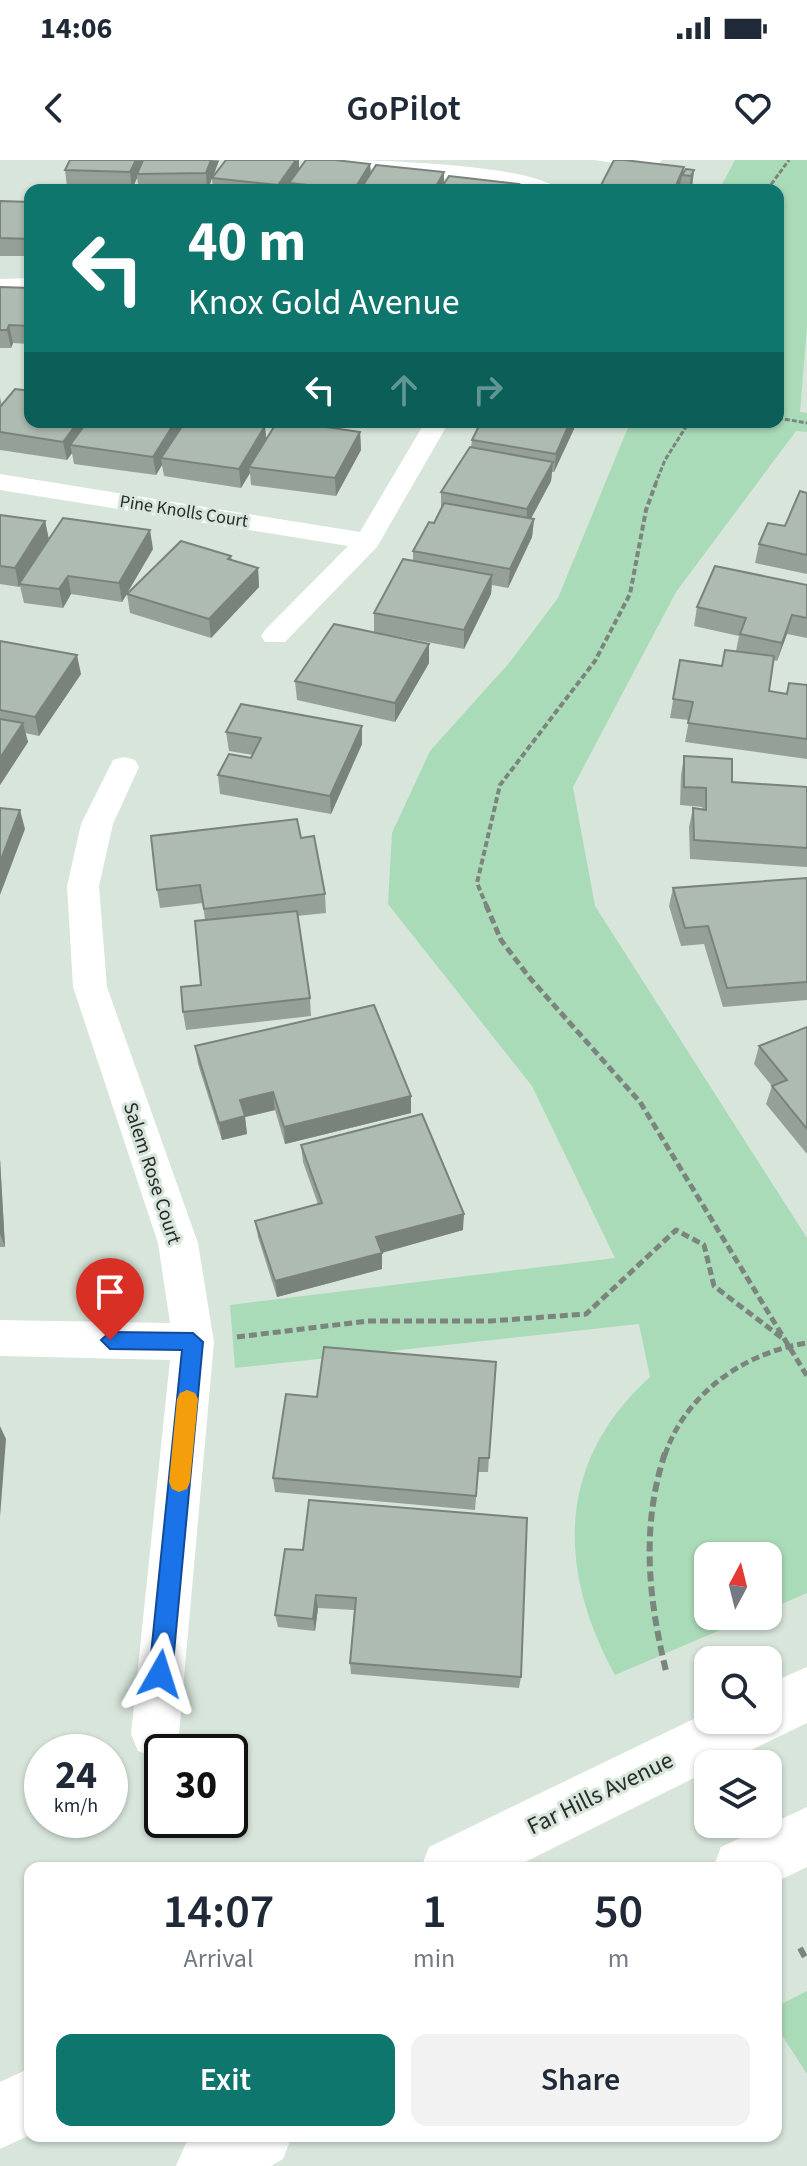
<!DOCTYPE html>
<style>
:root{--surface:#fff;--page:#f2f2f3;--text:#1f2937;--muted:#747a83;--accent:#0f766e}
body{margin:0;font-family:"Source Sans 3",sans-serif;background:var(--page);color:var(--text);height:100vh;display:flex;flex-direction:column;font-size:30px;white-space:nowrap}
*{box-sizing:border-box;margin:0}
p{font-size:26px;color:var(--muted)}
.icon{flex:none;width:44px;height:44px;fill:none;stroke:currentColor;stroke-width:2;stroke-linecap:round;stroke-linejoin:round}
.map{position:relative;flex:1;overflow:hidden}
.details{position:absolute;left:24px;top:1702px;width:758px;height:280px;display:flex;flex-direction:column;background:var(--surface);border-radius:16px;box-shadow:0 2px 6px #0004}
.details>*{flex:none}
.top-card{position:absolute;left:24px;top:24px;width:760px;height:244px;border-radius:16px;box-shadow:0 2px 6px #0004;background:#0f766e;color:#fff;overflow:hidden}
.needle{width:52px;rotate:7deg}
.buttons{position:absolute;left:694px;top:1382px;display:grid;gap:16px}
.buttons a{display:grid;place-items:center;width:88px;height:88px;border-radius:16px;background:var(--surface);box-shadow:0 2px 6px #0004;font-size:40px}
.speed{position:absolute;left:24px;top:1574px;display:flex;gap:16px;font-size:40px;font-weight:700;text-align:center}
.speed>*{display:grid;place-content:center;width:104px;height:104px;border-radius:50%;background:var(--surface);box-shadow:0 2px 6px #0004;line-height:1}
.speed small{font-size:20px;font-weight:400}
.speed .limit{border:4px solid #111;border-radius:12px;background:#fff;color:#111}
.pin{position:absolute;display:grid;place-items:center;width:68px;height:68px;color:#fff;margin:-82px -34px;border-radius:50% 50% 50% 0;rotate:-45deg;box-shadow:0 0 8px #0007}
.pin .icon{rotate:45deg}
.me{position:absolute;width:88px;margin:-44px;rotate:6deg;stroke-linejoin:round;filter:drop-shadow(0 0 6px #0008)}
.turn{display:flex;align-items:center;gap:28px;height:168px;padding:0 32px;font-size:36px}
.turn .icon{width:104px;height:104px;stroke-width:2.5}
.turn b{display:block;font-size:56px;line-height:68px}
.lanes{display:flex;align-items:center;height:76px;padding:0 32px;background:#0003;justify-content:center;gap:40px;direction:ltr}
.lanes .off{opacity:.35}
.eta{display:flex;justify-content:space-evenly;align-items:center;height:136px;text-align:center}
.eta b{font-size:48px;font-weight:600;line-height:56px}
.cta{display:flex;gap:16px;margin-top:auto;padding:16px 32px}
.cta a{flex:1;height:92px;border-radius:16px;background:var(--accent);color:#fff;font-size:32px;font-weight:600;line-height:92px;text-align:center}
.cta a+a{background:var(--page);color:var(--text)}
.status{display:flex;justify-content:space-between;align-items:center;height:56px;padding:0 40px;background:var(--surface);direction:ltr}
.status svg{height:22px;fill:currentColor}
header{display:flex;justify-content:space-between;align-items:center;height:104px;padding:0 32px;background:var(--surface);font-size:36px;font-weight:600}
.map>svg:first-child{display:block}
</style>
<div class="status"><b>14:06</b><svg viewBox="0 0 49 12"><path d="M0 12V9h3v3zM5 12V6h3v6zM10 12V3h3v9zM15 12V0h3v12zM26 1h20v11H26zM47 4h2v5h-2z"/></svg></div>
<header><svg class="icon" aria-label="back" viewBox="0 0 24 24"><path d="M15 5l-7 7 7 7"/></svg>GoPilot<svg class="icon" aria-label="heart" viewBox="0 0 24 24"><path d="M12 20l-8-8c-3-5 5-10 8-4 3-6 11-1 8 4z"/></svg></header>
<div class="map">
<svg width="807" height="2006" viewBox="0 0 807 2006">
<rect width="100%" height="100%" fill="#d7e5da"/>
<g fill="#aadbb8">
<path d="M735 0H807V166L800 252 807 253V272L796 271 676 432 573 627 595 746 807 1078V1433L768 1450V1396H708V1456H753L615 1515C557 1409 556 1302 650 1217L639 1164 235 1208 230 1145 615 1098 532 926 388 744 392 673 430 591 510 502 558 438 629 265 778 262V30H719Z"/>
<polygon points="807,1831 807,1914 776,1866 776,1847"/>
</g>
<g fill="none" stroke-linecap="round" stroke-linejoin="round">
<g stroke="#7b847d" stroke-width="3" stroke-dasharray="5 2" stroke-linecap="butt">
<polyline points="767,30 789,0"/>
<polyline points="778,258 807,263"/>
<polyline points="655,325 665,300 689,262"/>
</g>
<polyline stroke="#7b847d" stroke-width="4" stroke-dasharray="6 3" stroke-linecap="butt" points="487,747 477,723 500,625 595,501 630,434 646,350 656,323"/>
<g stroke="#7b847d" stroke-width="5" stroke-dasharray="8 4" stroke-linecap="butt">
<polyline points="486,745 501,780 529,817 640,942 807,1216"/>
<polyline points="237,1177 368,1161 491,1161 586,1154 676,1070 704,1085 714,1126 786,1181"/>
<path d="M665 1295C685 1234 745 1192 807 1183"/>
</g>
<g stroke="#7b847d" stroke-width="6" stroke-dasharray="10 5" stroke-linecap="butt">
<path d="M665 1293C641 1366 648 1437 666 1511"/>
<polyline points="800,1788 807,1801"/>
</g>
<polygon fill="#fff" fill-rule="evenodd" points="594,0 662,0 654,9"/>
<g fill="#fff" fill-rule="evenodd">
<path d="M342 0C379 0 537 5 558 30H530L352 6Z"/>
<polygon points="30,118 30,132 0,133 0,119"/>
<polygon points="425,262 449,262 377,387 285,482 265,482 261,476 265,470 348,386 0,330 0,314 360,372"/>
<polygon points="124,597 135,600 139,607 113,664 99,726 107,827 198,1083 214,1182 179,1574 172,1591 162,1592 155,1598 138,1591 131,1574 170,1200 0,1196 0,1160 170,1163 158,1083 73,827 67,726 81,664 113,600"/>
</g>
<g fill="#fff" fill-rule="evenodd">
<polygon points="807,1507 807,1563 722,1604 708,1604 708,1611 513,1708 421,1708 429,1687 708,1552 708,1560 768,1560 768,1524"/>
<polygon points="807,1647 807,1707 776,1722 776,1708 713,1708 721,1687"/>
<polygon points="30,1908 30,1975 0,1989 0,1922"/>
<polygon points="198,1976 292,1976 283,1999 271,2006 176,2006 186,1983"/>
</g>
</g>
<g fill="#95a198">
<polygon points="219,0 214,15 370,4 371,14 444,12 444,24 518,30 290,30 289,27 288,30 213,30 212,19 208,30 139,30 137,18 132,29 67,27 65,10"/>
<polygon points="614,0 683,14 694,10 692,27 690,30 680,30 681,26 679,30 599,30"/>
<polygon points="0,41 30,42 30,96 0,96"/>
<polygon points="0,127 30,128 30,184 13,183 11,188 0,188"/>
<polygon points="0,237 2,245 30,262 182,262 183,266 246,264 266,279 360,272 361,290 336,336 251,325 250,313 241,328 164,316 162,305 156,315 74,304 72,293 67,300 0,290"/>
<polygon points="481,262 575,262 574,269 554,312 552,312 551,321 531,358 534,359 532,377 508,428 492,425 491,434 464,489 374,472 374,453 413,401 413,391 434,363 441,349 441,332 471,287 472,280"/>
<polygon points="807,333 807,414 755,403 759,384 785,366"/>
<polygon points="0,355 45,361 49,380 153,389 127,433 231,396 232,401 258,408 259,427 211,478 130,453 127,434 122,442 71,434 63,448 24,443 20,426 19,427 0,424"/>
<polygon points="807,425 807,478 787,474 777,501 773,500 769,531 786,534 789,523 807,525 807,599 685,582 689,560 670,558 680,500 722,506 725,490 736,491 739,476 694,466 697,447"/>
<polygon points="0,481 81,514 39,576 25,573 28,582 0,625"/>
<polygon points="429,503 395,562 297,540 295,521"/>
<polygon points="362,566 362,584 331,654 220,634 218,615 251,598 253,595 229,591 226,572"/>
<polygon points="684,596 732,622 807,627 807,707 690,699 689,667 693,648 702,649 702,647 680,645 681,615"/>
<polygon points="301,678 325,734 326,753 297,756 310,838 311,856 186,870 183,852 201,825 205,760 203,743 160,748 157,730"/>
<polygon points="807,718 807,840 723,847 704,784 681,786 669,746 673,728"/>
<polygon points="807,867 807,994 766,944 772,926 754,904 759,886"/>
<polygon points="195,886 411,953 285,984 275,950 245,957 247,974 222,980 198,904"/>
<polygon points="301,985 463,1070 382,1093 382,1109 277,1137 258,1077 255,1061 318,1044 303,1002"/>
<polygon points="0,999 5,1087 0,1087"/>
<polygon points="286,1234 489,1298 488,1312 478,1312 475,1350 275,1332 273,1318"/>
<polygon points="285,1389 521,1517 519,1528 351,1514 350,1503 354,1450 318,1448 315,1471 278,1467 275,1455"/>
</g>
<g fill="#79837c">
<polygon points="136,0 144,0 137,14 137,18 132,29 130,12"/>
<polygon points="211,0 219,1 207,30 206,13"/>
<polygon points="296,0 299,0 299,14 289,23 289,27 288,30 278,30 278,25"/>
<polygon points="370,4 371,21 365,30 354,30"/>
<polygon points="684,7 679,30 674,30"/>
<polygon points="694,10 692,27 689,30 691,16"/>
<polygon points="444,12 444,30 434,30"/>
<polygon points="9,165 13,183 11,188 7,170"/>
<polygon points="78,262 95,262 70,285 72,293 67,300 63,282"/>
<polygon points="175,262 182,262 183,271 161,298 162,305 156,315 153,297"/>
<polygon points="570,262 575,262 574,269 554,312 556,294"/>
<polygon points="265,266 267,285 249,307 250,313 241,328 239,309"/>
<polygon points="360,272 361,290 336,336 335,318"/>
<polygon points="553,302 551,321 526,368 527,349"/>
<polygon points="534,359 532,377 508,428 510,409"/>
<polygon points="45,361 49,380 19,427 15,408"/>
<polygon points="150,370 153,389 122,442 119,423"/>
<polygon points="258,408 259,427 211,478 209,459"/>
<polygon points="492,415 491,434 464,489 464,470"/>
<polygon points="68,416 71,434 63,448 59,429"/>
<polygon points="792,455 787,474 777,501 782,483"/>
<polygon points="429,484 429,503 395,562 395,543"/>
<polygon points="77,495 81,514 39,576 35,557"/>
<polygon points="23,563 28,582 0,625 0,598"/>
<polygon points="362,566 362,584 331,654 330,636"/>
<polygon points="20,650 25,669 0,735 0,702"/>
<polygon points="273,932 275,950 245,957 247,974 222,980 219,963 240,940"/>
<polygon points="411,936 411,953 285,984 284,967"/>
<polygon points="0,999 5,1087 0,1074"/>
<polygon points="464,1054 463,1070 377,1094 376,1077"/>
<polygon points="382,1093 382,1109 277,1137 275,1121"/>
<polygon points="0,1266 6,1279 0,1357"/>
<polygon points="316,1435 318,1448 315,1471 313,1459"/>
</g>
<g fill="#adbbb1" stroke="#79837c" stroke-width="2">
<polygon points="70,0 136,0 130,12 65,10"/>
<polygon points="143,0 211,0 206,13 137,14"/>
<polygon points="226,0 296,0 278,25 212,18"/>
<polygon points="306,0 335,0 370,4 354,30 289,23"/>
<polygon points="614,0 624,0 684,7 674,30 599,29"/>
<polygon points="376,5 444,12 434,30 360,30"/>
<polygon points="686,9 694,10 691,16 682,15"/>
<polygon points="449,16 519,24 516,30 440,30"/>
<polygon points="0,41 30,42 30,79 0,78"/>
<polygon points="0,127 30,128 30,166 9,165 7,170 0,170"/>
<polygon points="15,229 30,231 30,262 78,262 63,282 0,272 0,247"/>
<polygon points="87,262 175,262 153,297 70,285"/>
<polygon points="185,262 243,262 242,263 265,266 239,309 161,298"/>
<polygon points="277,262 292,262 360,272 335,318 249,307"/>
<polygon points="481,262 570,262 556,294 472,280"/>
<polygon points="470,287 553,302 527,349 441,332"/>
<polygon points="800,331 807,333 807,395 759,384 768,363 785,366"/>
<polygon points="444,343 534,359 510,409 413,391 429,362 434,363"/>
<polygon points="0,355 45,361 15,408 0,406"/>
<polygon points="63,358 150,370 119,423 68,416 59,429 19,424"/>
<polygon points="181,381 231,396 228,399 258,408 209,459 127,434"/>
<polygon points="403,399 492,415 464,470 374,453"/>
<polygon points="715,406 807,425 807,458 792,455 782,483 740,474 746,458 697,447"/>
<polygon points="334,464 429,484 395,543 295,521"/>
<polygon points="0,481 77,495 35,557 0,550"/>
<polygon points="725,490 774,496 769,531 787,534 789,523 807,525 807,579 688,563 693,542 673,539 680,500 722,506"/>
<polygon points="241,544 362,566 330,636 218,615 229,594 251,598 261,578 226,572"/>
<polygon points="0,559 23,563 0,598"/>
<polygon points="684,596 732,599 732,622 807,627 807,688 694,680 693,648 706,650 706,628 684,627"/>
<polygon points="0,648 20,650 0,702"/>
<polygon points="297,659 301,678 314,676 325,734 204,749 200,725 157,730 151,676"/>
<polygon points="807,718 807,822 727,828 708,766 685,768 673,728"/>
<polygon points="297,751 310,838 183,852 181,827 201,825 195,761"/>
<polygon points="374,845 411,936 284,967 273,932 240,940 245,956 219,963 195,886"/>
<polygon points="807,867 807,969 772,926 787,920 759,886"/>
<polygon points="422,954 464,1054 376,1077 382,1093 275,1121 255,1061 322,1043 301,985"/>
<polygon points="324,1187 496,1202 489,1298 479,1298 476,1336 273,1318 286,1234 317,1237"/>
<polygon points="309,1340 527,1358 521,1517 350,1503 356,1438 316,1435 313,1459 275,1455 285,1389 303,1390"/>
</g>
<polygon fill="#1a73e8" stroke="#114b97" stroke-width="2" points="110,1172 193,1173 203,1182 172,1514 168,1522 160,1525 152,1522 149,1514 182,1190 110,1189 101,1180"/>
<polygon fill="#f59e0b" points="187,1230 195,1233 198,1239 190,1322 187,1329 179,1332 172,1329 169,1322 177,1239 180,1233"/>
<g text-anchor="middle" stroke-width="6" stroke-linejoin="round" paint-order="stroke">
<g font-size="18" fill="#262c28" stroke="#d7e5da">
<text transform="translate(184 351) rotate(9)" y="6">Pine Knolls Court</text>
</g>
<g font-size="20" fill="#262c28" stroke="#d7e5da">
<text transform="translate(153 1013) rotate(72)" y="7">Salem Rose Court</text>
</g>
<g font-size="24" fill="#262c28" stroke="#d7e5da">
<text transform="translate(600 1633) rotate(-26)" y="8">Far Hills Avenue</text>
</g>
</g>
</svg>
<div class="buttons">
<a><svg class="needle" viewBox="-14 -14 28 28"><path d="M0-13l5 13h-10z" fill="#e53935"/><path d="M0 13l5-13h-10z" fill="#747a83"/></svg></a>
<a><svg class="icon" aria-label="search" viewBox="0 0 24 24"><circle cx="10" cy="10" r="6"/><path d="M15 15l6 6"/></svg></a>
<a><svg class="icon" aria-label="layers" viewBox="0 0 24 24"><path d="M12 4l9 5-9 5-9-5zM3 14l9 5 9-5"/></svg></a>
</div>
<div class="speed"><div>24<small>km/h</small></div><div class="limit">30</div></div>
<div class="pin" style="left:110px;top:1180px;background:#d93025"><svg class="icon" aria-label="arrive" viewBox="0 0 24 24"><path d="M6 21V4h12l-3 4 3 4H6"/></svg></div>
<svg class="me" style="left:160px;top:1514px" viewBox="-20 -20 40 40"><path d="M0-17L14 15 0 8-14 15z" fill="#1a73e8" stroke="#fff" stroke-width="4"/></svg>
<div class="top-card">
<div class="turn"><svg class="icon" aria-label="left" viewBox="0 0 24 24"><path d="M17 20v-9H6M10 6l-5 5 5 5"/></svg><div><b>40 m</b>Knox Gold Avenue</div></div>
<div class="lanes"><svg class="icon" aria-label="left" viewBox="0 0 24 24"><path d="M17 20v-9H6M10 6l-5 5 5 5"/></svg><svg class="icon off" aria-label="ahead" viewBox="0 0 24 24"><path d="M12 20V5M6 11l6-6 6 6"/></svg><svg class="icon off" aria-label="right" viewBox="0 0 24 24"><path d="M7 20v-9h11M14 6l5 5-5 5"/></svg></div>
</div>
<section class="details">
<div class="eta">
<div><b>14:07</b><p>Arrival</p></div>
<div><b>1</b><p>min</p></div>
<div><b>50</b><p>m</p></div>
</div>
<div class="cta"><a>Exit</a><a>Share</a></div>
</section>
</div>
